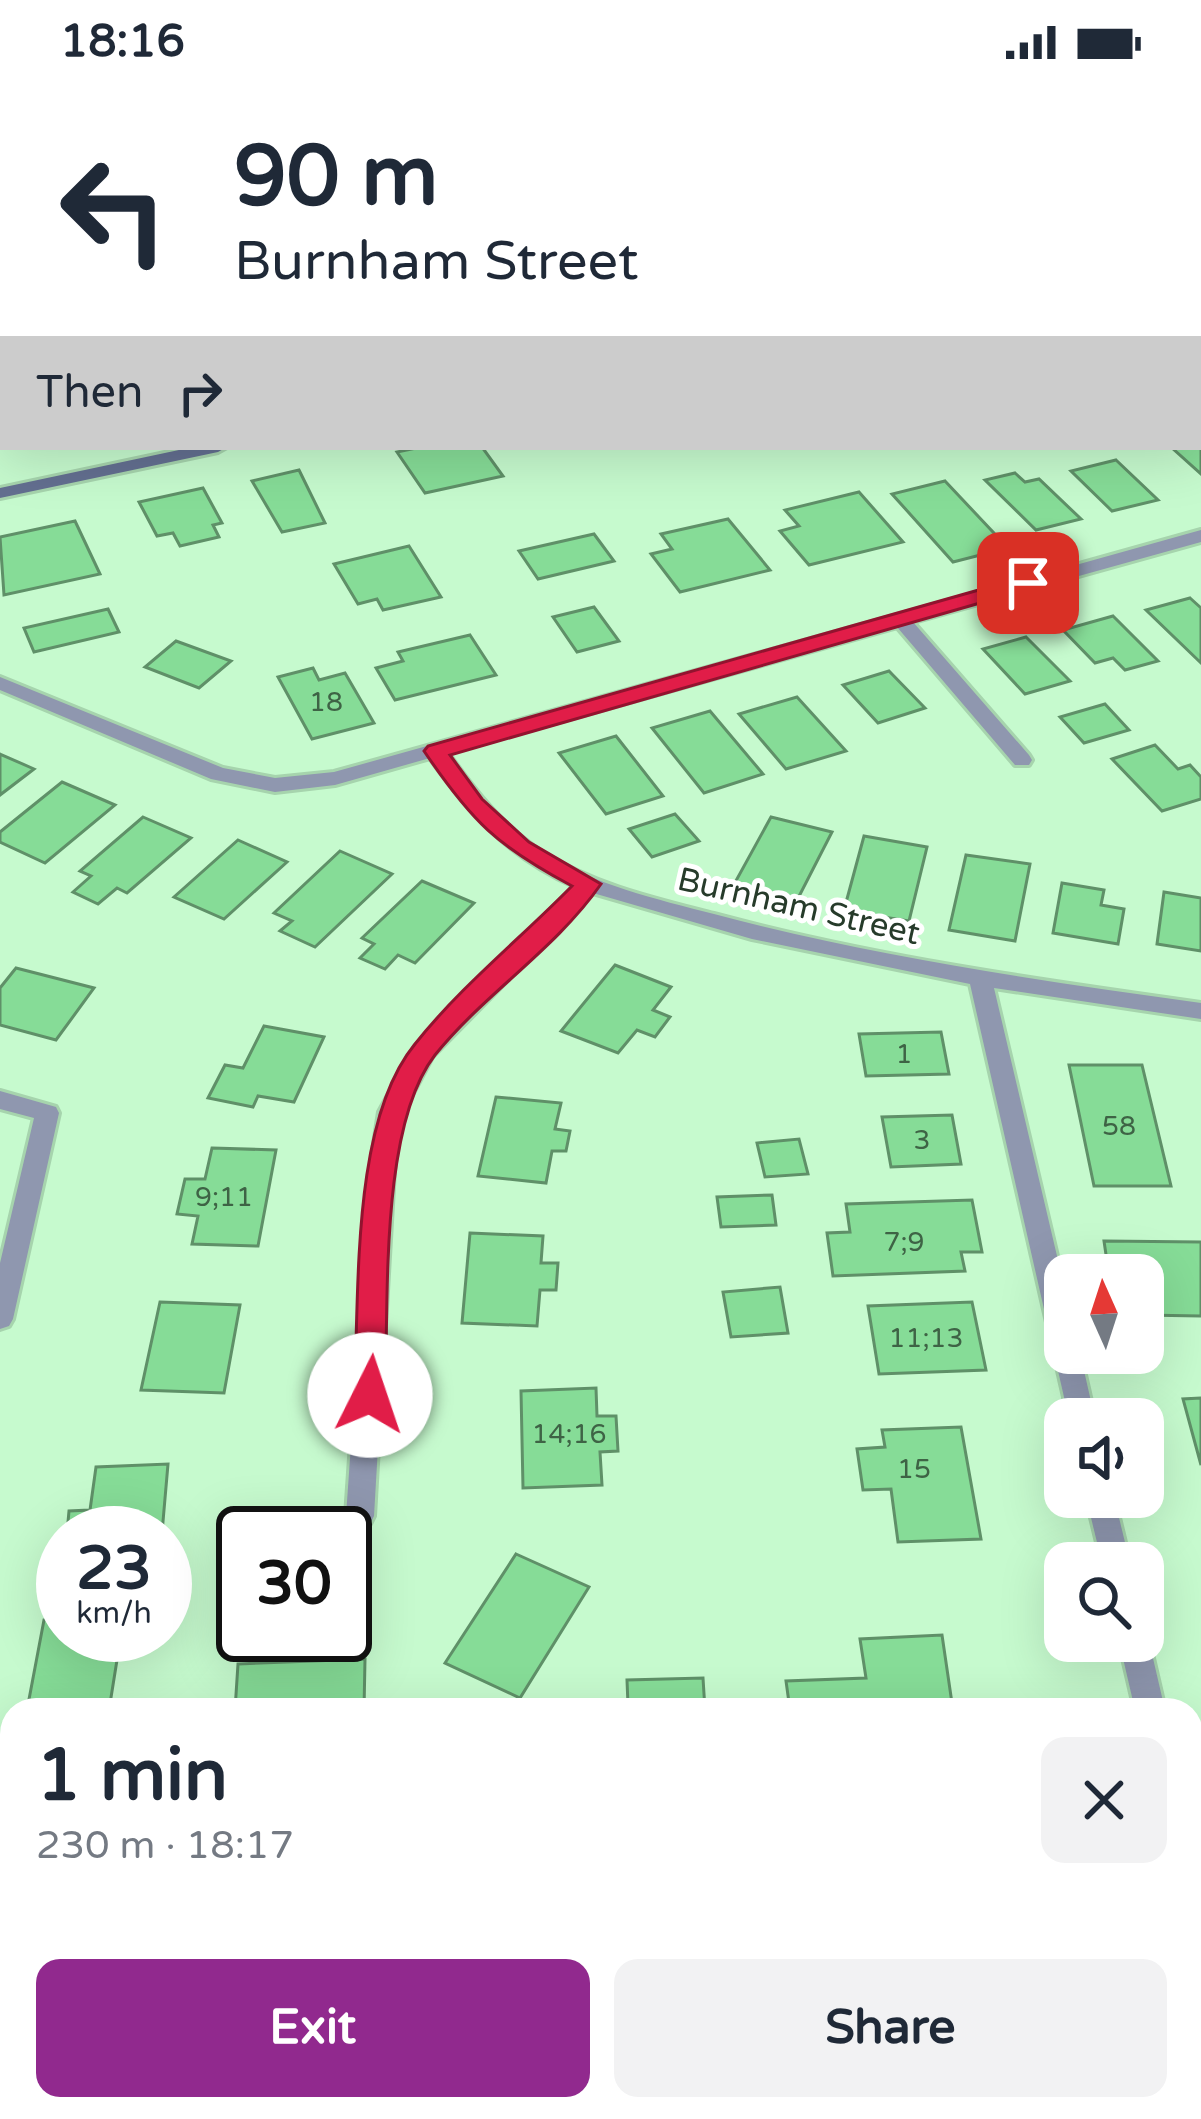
<!DOCTYPE html>
<meta charset="utf-8">
<style>
:root{--surface:#fff;--page:#f2f2f3;--text:#1f2937;--muted:#747a83;--accent:#91298e}
body{margin:0;font-family:"Varela Round",sans-serif;background:var(--page);color:var(--text);height:100vh;display:flex;flex-direction:column;font-size:45px;white-space:nowrap}
*{box-sizing:border-box;margin:0}
p{font-size:39px;color:var(--muted)}
.icon{flex:none;width:66px;height:66px;fill:none;stroke:currentColor;stroke-width:2;stroke-linecap:round;stroke-linejoin:round}
.map{position:relative;flex:1;overflow:hidden}
.sheet{position:absolute;left:0px;top:1614px;width:1203px;height:423px;display:flex;flex-direction:column;background:var(--surface);border-radius:36px 36px 0 0;box-shadow:0 12px 48px #0002}
.sheet>*{flex:none}
.guide{position:absolute;left:0px;top:0px;width:1203px;height:366px;box-shadow:0 12px 48px #0002;background:#fff;color:var(--text);overflow:hidden}
.needle{width:78px;rotate:357deg}
.tools{position:absolute;left:1044px;top:1170px;display:grid;gap:24px}
.tools a{display:grid;place-items:center;width:120px;height:120px;border-radius:24px;background:var(--surface);box-shadow:0 12px 48px #0002;font-size:60px}
.speed{position:absolute;left:36px;top:1422px;display:flex;gap:24px;font-size:60px;font-weight:700;text-align:center}
.speed>*{display:grid;place-content:center;width:156px;height:156px;border-radius:50%;background:var(--surface);box-shadow:0 12px 48px #0002;line-height:1}
.speed small{font-size:30px;font-weight:400}
.speed .limit{border:6px solid #111;border-radius:18px;background:#fff;color:#111}
.pin{position:absolute;display:grid;place-items:center;width:102px;height:102px;color:#fff;margin:-51px;border-radius:24px;box-shadow:0 6px 18px #0006}
.me{position:absolute;width:132px;margin:-66px;rotate:4deg;stroke-linejoin:round;filter:drop-shadow(0 0 9px #0008)}
.turn{display:flex;align-items:center;gap:42px;height:252px;padding:0 36px;font-size:54px}
.turn .icon{width:156px;height:156px;stroke-width:2.5}
.turn b{display:block;font-size:84px;line-height:102px}
.then{display:flex;align-items:center;height:114px;padding:0 36px;background:#0003;gap:24px;font-size:45px}
.round{display:grid;place-items:center;flex:none;width:126px;height:126px;border-radius:24px;background:var(--page)}
.head{display:flex;align-items:center;justify-content:space-between;height:204px;padding:0 36px}
h1{font-size:72px;font-weight:800;line-height:90px}
.primary-button{display:flex;gap:24px;margin-top:auto;padding:24px 36px}
.primary-button a{flex:1;height:138px;border-radius:24px;background:var(--accent);color:#fff;font-size:48px;font-weight:800;line-height:138px;text-align:center}
.primary-button a+a{background:var(--page);color:var(--text)}
.status{display:flex;justify-content:space-between;align-items:center;height:84px;padding:0 60px;background:var(--surface);direction:ltr}
.status svg{height:33px;fill:currentColor}
.map>svg:first-child{display:block}
</style>
<div class="status"><b>18:16</b><svg viewBox="0 0 49 12"><path d="M0 12V9h3v3zM5 12V6h3v6zM10 12V3h3v9zM15 12V0h3v12zM26 1h20v11H26zM47 4h2v5h-2z"/></svg></div>
<div class="map">
<svg width="1201" height="2035" viewBox="0 0 1201 2035">
<rect width="100%" height="100%" fill="#c6face"/>
<polygon fill="#eea498" points="1191,1864 1201,1864 1201,2035 0,2035 0,1889 12,1889 12,2025 1191,2025"/>
<g fill="#86dc97" stroke="#5f9068" stroke-width="3">
<polygon points="1200,355 1201,355 1201,390 1171,363 1200,363"/>
<polygon points="421,363 482,363 503,392 425,409 397,368"/>
<polygon points="1116,376 1158,416 1112,427 1071,387"/>
<polygon points="299,386 325,439 282,448 252,397"/>
<polygon points="1015,389 1025,398 1039,395 1081,435 1036,446 985,396"/>
<polygon points="945,397 1008,464 953,478 892,410"/>
<polygon points="203,404 222,439 213,441 219,453 180,462 173,449 157,452 139,418"/>
<polygon points="859,408 903,458 809,481 780,447 799,442 785,426"/>
<polygon points="728,435 770,486 680,508 651,470 672,465 661,450"/>
<polygon points="75,437 100,490 4,511 0,453"/>
<polygon points="594,450 614,477 538,495 519,467"/>
<polygon points="409,462 441,513 383,526 377,515 358,520 334,480"/>
<polygon points="1190,514 1201,524 1201,579 1146,526"/>
<polygon points="594,523 619,557 577,568 553,533"/>
<polygon points="108,525 119,548 34,568 24,544"/>
<polygon points="1113,532 1158,577 1125,586 1113,574 1095,579 1063,546"/>
<polygon points="470,551 496,591 395,616 376,584 403,577 398,568"/>
<polygon points="1026,553 1070,597 1025,610 983,565"/>
<polygon points="176,557 231,577 199,604 145,583"/>
<polygon points="313,584 319,596 345,589 374,639 312,655 278,593"/>
<polygon points="889,587 925,624 878,639 843,601"/>
<polygon points="797,613 846,667 786,685 739,630"/>
<polygon points="1105,620 1129,646 1084,659 1060,633"/>
<polygon points="710,627 763,690 704,709 652,644"/>
<polygon points="616,652 663,712 606,730 559,669"/>
<polygon points="1155,661 1178,685 1190,681 1201,693 1201,715 1162,727 1112,675"/>
<polygon points="0,670 34,685 0,711"/>
<polygon points="62,698 115,721 45,779 0,758 0,748"/>
<polygon points="675,730 699,757 652,773 629,745"/>
<polygon points="143,733 191,754 127,809 117,804 98,820 73,808 91,792 80,787"/>
<polygon points="771,733 832,748 791,828 749,817 753,810 732,804"/>
<polygon points="864,752 927,763 909,837 883,833 881,843 841,837"/>
<polygon points="238,756 287,778 224,835 174,813"/>
<polygon points="340,767 392,790 315,863 280,847 292,837 274,829"/>
<polygon points="966,771 1030,780 1015,857 949,846"/>
<polygon points="422,797 474,819 415,879 398,871 385,885 360,874 374,860 362,854"/>
<polygon points="1062,799 1104,806 1101,821 1124,825 1118,860 1053,849"/>
<polygon points="1164,808 1201,814 1201,867 1157,860"/>
<polygon points="615,881 671,903 653,926 670,933 655,953 637,946 618,969 561,947"/>
<polygon points="16,884 94,904 56,956 0,941 0,904"/>
<polygon points="264,942 324,953 294,1018 258,1012 253,1023 208,1014 225,981 243,984"/>
<polygon points="941,948 949,990 866,992 859,950"/>
<polygon points="1069,981 1142,981 1171,1102 1094,1102"/>
<polygon points="496,1013 561,1019 555,1045 570,1047 566,1067 552,1067 546,1099 478,1092"/>
<polygon points="952,1031 961,1080 891,1083 882,1033"/>
<polygon points="799,1055 808,1090 765,1093 757,1059"/>
<polygon points="212,1064 276,1066 258,1162 192,1160 198,1132 177,1130 185,1095 205,1095"/>
<polygon points="772,1111 776,1141 721,1143 717,1113"/>
<polygon points="972,1116 982,1168 961,1168 965,1187 833,1192 827,1149 850,1148 846,1120"/>
<polygon points="470,1149 543,1152 541,1179 558,1179 556,1206 540,1206 537,1242 462,1239"/>
<polygon points="1104,1157 1201,1158 1201,1232 1143,1231 1143,1191 1109,1191"/>
<polygon points="780,1203 788,1249 731,1253 723,1208"/>
<polygon points="160,1218 240,1221 224,1309 141,1306"/>
<polygon points="972,1218 986,1286 879,1290 868,1222"/>
<polygon points="596,1304 597,1332 616,1332 618,1367 600,1368 602,1401 523,1404 521,1307"/>
<polygon points="1201,1314 1201,1381 1183,1315"/>
<polygon points="961,1343 981,1455 898,1458 891,1405 863,1406 857,1365 885,1363 882,1346"/>
<polygon points="168,1380 162,1449 67,1449 69,1427 90,1426 96,1383"/>
<polygon points="516,1470 589,1503 520,1614 445,1579"/>
<polygon points="44,1536 63,1536 63,1551 121,1551 109,1626 27,1626"/>
<polygon points="942,1551 953,1626 790,1626 786,1597 866,1594 860,1555"/>
<polygon points="365,1575 364,1626 235,1626 238,1580"/>
<polygon points="703,1594 705,1626 612,1626 611,1621 628,1621 627,1596"/>
</g>
<g fill="none" stroke-linecap="round" stroke-linejoin="round">
<g stroke="#a6d4ad" stroke-width="6">
<g id="lane">
<polygon points="12,1834 12,1883 0,1888 0,1840"/>
<rect x="607" y="2025" width="34" height="10"/>
</g>
</g>
<g stroke="#a6d4ad" stroke-width="6">
<g id="street">
<polygon points="1038,0 1054,0 1056,3 1040,3"/>
<polygon points="3,102 3,112 0,113 0,103"/>
<polygon points="1200,119 1201,120 1201,130 1200,129"/>
<path d="M1201 446V458L913 538 1029 671 1032 676 1029 681H1015L897 543 448 669C475 707 503 743 542 768 594 801 656 815 714 830 874 873 1037 896 1201 919V935L994 904 1065 1206V1269H1080L1095 1335H1069L970 900 752 855 593 809 432 973 403 1028 394 1086 374 1432 370 1440 360 1444 350 1440 346 1432 370 1086 379 1028 415 962 574 802C510 774 470 730 430 674L335 701 275 708 211 695 0 606V593L223 684 275 694 334 688Z"/>
<polygon points="0,1007 56,1023 59,1029 13,1235 9,1242 0,1245 0,1179 34,1034 0,1025"/>
<polygon points="1086,1413 1114,1413 1130,1479 1102,1479"/>
<polygon points="1143,1548 1149,1557 1165,1626 1135,1626 1119,1557 1143,1557"/>
<polygon points="1201,1781 1201,1811 1191,1812 1191,1782"/>
<rect x="0" y="1811" width="12" height="30"/>
</g>
</g>
<g stroke="#a6d4ad" stroke-width="6">
<g id="secondary">
<rect x="1200" y="149" width="1" height="10"/>
<polygon points="193,363 227,363 218,368 0,414 0,404"/>
</g>
</g>
<use href="#lane" fill="#8f97af" fill-rule="evenodd"/>
<use href="#street" fill="#8f97af" fill-rule="evenodd"/>
<use href="#secondary" fill="#636f90" fill-rule="evenodd"/>
<polyline stroke="#729678" stroke-width="6" points="3,3 20,0"/>
</g>
<path fill="#e11d48" stroke="#92132f" stroke-width="3" d="M1028 492 1036 494V503L450 671 482 715 529 758 601 800C556 865 484 910 435 971 379 1043 389 1220 385 1311L380 1320H359L354 1311C360 1210 350 1039 415 960 460 903 521 854 572 802 497 762 472 738 424 667L428 662Z"/>
<g text-anchor="middle" stroke-width="10" stroke-linejoin="round" paint-order="stroke">
<g font-size="27" fill="#3e6345">
<text x="326" y="627">18</text>
<text x="904" y="979">1</text>
<text x="1119" y="1051">58</text>
<text x="922" y="1065">3</text>
<text x="224" y="1122">9;11</text>
<text x="904" y="1167">7;9</text>
<text x="926" y="1263">11;13</text>
<text x="569" y="1359">14;16</text>
<text x="914" y="1394">15</text>
</g>
<g font-size="33" fill="#263b2a" stroke="#fff">
<text transform="translate(799 821) rotate(13)" y="12">Burnham Street</text>
</g>
</g>
</svg>
<div class="tools">
<a><svg class="needle" viewBox="-14 -14 28 28"><path d="M0-13l5 13h-10z" fill="#e53935"/><path d="M0 13l5-13h-10z" fill="#747a83"/></svg></a>
<a><svg class="icon" aria-label="sound" viewBox="0 0 24 24"><path d="M4 9h4l5-4v14l-5-4H4zM17 9q2 3 0 6"/></svg></a>
<a><svg class="icon" aria-label="search" viewBox="0 0 24 24"><circle cx="10" cy="10" r="6"/><path d="M15 15l6 6"/></svg></a>
</div>
<div class="speed"><div>23<small>km/h</small></div><div class="limit">30</div></div>
<div class="pin" style="left:1028px;top:499px;background:#d93025"><svg class="icon" aria-label="arrive" viewBox="0 0 24 24"><path d="M6 21V4h12l-3 4 3 4H6"/></svg></div>
<svg class="me" style="left:370px;top:1311px" viewBox="-20 -20 40 40"><circle r="19" fill="#fff"/><path d="M0-13L10 11 0 6-10 11z" fill="#e11d48"/></svg>
<div class="guide">
<div class="turn"><svg class="icon" aria-label="left" viewBox="0 0 24 24"><path d="M17 20v-9H6M10 6l-5 5 5 5"/></svg><div><b>90 m</b>Burnham Street</div></div>
<div class="then">Then<svg class="icon" aria-label="right" viewBox="0 0 24 24"><path d="M7 20v-9h11M14 6l5 5-5 5"/></svg></div>
</div>
<section class="sheet">
<div class="head"><div><h1>1 min</h1><p>230 m · 18:17</p></div><a class="round"><svg class="icon" aria-label="close" viewBox="0 0 24 24"><path d="M6 6l12 12M18 6L6 18"/></svg></a></div>
<div class="primary-button"><a>Exit</a><a>Share</a></div>
</section>
</div>
